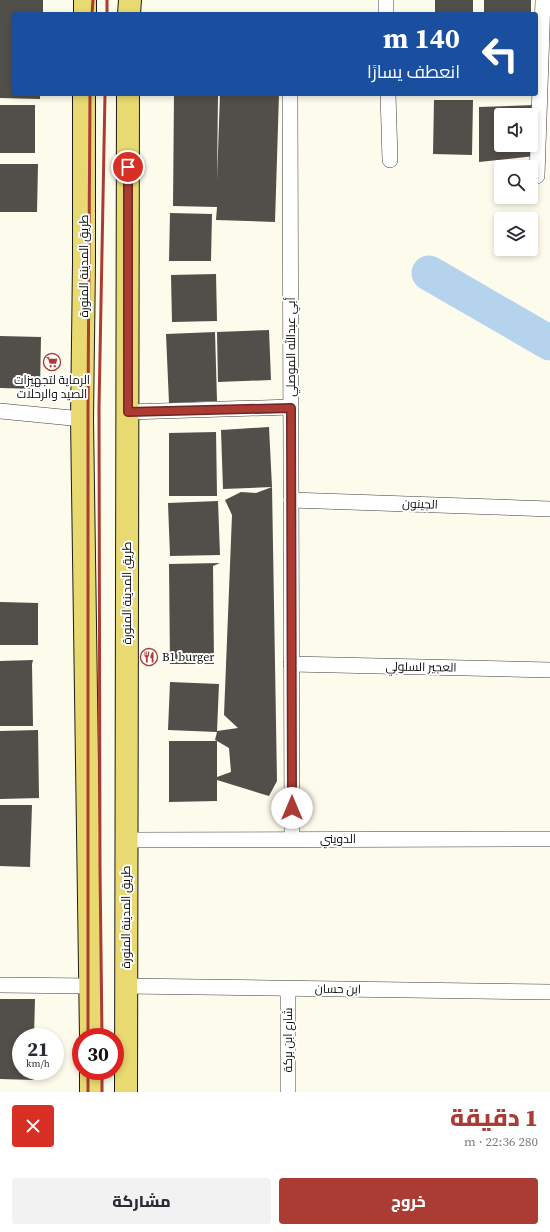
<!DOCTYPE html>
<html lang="ar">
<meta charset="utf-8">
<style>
:root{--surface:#fff;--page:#f2f2f3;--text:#2b2b33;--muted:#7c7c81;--accent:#aa3c34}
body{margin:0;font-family:"Source Serif 4",Cairo,serif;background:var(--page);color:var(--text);direction:rtl;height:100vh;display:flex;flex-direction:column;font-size:15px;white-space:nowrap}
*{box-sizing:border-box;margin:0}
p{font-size:13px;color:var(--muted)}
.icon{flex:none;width:22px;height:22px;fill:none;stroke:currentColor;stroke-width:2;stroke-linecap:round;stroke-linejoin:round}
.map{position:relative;height:1092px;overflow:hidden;direction:ltr}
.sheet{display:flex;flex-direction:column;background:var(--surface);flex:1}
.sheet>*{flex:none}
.hud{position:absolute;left:12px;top:12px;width:526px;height:84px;border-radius:4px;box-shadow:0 2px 6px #0003;direction:rtl;background:#1a4fa0;color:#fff;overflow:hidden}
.buttons{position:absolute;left:494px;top:108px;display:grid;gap:8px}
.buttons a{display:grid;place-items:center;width:44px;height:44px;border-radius:4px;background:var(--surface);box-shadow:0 2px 6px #0003;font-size:20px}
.speed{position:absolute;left:12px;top:1028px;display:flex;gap:8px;font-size:20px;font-weight:700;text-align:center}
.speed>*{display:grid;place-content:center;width:52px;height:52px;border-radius:50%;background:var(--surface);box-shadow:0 2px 6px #0003;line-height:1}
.speed small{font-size:10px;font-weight:400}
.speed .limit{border:6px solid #d22;background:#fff;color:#111}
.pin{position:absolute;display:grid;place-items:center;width:34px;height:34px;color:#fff;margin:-17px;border:2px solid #fff;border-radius:50%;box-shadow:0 1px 4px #0007}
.me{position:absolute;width:44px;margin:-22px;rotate:0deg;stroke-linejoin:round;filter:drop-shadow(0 0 3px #0008)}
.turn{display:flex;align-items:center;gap:14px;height:84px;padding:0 12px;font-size:18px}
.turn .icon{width:52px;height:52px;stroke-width:2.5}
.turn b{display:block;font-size:28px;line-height:34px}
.round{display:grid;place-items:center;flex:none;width:42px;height:42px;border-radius:4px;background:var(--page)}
.summary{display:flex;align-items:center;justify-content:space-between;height:68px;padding:0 12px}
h1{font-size:24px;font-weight:800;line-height:30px;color:var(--accent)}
.action{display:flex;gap:8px;margin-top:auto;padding:8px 12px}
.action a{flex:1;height:46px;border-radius:4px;background:var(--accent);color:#fff;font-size:16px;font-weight:800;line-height:46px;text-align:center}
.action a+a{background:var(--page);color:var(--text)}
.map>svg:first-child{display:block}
</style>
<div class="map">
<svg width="550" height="1092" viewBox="0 0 550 1092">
<rect width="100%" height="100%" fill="#fdfbeb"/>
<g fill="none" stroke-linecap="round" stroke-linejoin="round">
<polyline stroke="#b6d3ee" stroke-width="35" points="429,273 550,343"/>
</g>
<g fill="#524e49" fill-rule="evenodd">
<polygon points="0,0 43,0 43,14 14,14 14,94 40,94 40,99 0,98"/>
<rect x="435" y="0" width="38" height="14"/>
<rect x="484" y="0" width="47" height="14"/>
<polygon points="174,94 218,94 217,180 220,94 279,94 275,222 216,220 217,207 173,206"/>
<rect x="483" y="94" width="45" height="2"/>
<polygon points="434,100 473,100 472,155 433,154"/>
<rect x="0" y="105" width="35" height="48"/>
<path d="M535 105V156L479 162V107ZM501 115H531V145H501Z"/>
<polygon points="0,164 38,164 37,212 0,212"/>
<polygon points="170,213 212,214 211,261 169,261"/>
<polygon points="216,274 217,321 172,322 171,275"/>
<polygon points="269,330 271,380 218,382 217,332"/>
<polygon points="215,332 217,401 169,403 166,334"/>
<polygon points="0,336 41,337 40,389 0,388"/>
<polygon points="269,427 272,487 223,489 221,430"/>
<polygon points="216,432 217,496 169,496 169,433"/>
<path d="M272 487 277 781 269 796 217 780V801L169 802V741H217L215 740 217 732 168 730 170 682 219 684 217 731 238 728 224 715 232 515 225 500 241 492 256 493ZM217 741 229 748 231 772 217 777Z"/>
<polygon points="218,501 220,555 170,556 168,503"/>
<polygon points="220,563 213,566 214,664 170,664 169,564"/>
<polygon points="0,602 38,603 38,645 0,645"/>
<polygon points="33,660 32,664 33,726 0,726 0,661"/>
<polygon points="38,730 39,798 0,799 0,731"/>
<polygon points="0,805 32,805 30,867 0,866"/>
<polygon points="0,999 35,999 34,1037 21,1037 21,1071 34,1071 34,1080 0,1079"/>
</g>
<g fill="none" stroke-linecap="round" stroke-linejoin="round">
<g stroke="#3e3e3e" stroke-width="16">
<g id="street">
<polyline points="386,0 386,14"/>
<polyline points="290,94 292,839"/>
<polyline points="388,94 390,160"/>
<polyline points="537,176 543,0"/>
<polyline points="0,411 82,419"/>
<polyline points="128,412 291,407"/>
<polyline points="291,500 550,509"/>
<polyline points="291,664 550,670"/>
<polyline points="127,840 550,839"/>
<polyline points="0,985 91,986"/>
<polyline points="126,986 550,992"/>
<polyline points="288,989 288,1092"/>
</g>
</g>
<g stroke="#1c1c1c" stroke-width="24">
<g id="primary">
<polyline points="85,0 85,14"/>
<polyline points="129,14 130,0"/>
<polyline points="84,94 84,263 82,419 91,1037"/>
<polyline points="91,1092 91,1071"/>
<polyline points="126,1092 128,94"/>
</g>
</g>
<use href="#street" stroke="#fff" stroke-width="15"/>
<use href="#primary" stroke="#e8d970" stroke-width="22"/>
<g stroke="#aa3c34" stroke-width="3">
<polyline points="92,14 93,0"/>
<polyline points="107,14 107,0"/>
<polyline points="88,1037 88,408 90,94"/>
<polyline points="102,1037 100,868 99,408 105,94"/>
<polyline points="88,1071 88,1092"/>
<polyline points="102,1071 102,1092"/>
</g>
</g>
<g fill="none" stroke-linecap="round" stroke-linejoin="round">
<g stroke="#6e2722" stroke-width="10">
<polyline id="route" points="128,167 128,412 291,408 292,808"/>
</g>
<use href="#route" stroke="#aa3c34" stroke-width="7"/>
</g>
<defs>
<g id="supermarket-ring" transform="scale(0.9)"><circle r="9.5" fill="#fff" stroke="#aa3c34" stroke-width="1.5"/><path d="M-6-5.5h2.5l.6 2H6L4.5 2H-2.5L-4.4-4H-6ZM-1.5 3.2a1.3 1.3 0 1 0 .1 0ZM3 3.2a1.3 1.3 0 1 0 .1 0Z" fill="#aa3c34"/></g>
<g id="restaurant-ring" transform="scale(0.9)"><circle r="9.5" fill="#fff" stroke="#aa3c34" stroke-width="1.5"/><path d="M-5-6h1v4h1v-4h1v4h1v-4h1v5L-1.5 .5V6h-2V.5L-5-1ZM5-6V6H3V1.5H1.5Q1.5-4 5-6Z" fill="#aa3c34"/></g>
</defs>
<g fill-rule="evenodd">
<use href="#supermarket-ring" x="52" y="362"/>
<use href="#restaurant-ring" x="149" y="657"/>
</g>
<g text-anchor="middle" stroke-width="4" stroke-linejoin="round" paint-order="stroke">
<g font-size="12" fill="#0b0b0b" stroke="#fff">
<text transform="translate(84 266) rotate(-90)" y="4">طريق المدينة المنورة</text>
<text transform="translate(291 347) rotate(-90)" y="4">أبي عبدالله الموصلي</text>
<text transform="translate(420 504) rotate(2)" y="4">الجينون</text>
<text transform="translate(127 593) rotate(-90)" y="4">طريق المدينة المنورة</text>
<text transform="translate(421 667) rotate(1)" y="4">العجير السلولي</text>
<text x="338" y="843">الدويني</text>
<text transform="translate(126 917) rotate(-90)" y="4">طريق المدينة المنورة</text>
<text transform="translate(338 989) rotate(1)" y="4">ابن حسان</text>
<text transform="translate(288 1040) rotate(-90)" y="4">شارع ابن بركة</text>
</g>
<g font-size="12" fill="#0b0b0b" stroke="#fff">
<text x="52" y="384">الرماية لتجهيزات<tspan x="52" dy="14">الصيد والرحلات</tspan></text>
<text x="162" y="661" text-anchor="start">B1 burger</text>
</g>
</g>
</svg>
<div class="buttons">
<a><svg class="icon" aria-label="sound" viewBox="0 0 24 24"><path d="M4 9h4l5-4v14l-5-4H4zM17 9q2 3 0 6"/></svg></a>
<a><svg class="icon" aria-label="search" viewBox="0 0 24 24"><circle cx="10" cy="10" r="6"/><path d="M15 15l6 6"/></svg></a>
<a><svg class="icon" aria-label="layers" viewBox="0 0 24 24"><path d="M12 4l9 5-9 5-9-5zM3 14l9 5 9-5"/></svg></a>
</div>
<div class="speed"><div>21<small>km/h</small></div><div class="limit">30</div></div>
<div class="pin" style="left:128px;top:167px;background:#d93025"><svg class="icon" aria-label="arrive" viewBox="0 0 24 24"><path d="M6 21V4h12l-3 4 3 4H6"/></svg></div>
<svg class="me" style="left:292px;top:808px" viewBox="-20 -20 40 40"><circle r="19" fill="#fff"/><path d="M0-13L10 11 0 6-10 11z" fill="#aa3c34"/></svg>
<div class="hud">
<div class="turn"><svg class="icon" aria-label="left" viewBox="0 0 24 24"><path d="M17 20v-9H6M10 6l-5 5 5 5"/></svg><div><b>140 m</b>انعطف يسارًا</div></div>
</div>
</div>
<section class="sheet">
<div class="summary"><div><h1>1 دقيقة</h1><p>280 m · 22:36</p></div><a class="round" style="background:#d93025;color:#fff"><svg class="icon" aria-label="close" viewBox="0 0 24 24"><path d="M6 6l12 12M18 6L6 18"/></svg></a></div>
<div class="action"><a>خروج</a><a>مشاركة</a></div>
</section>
